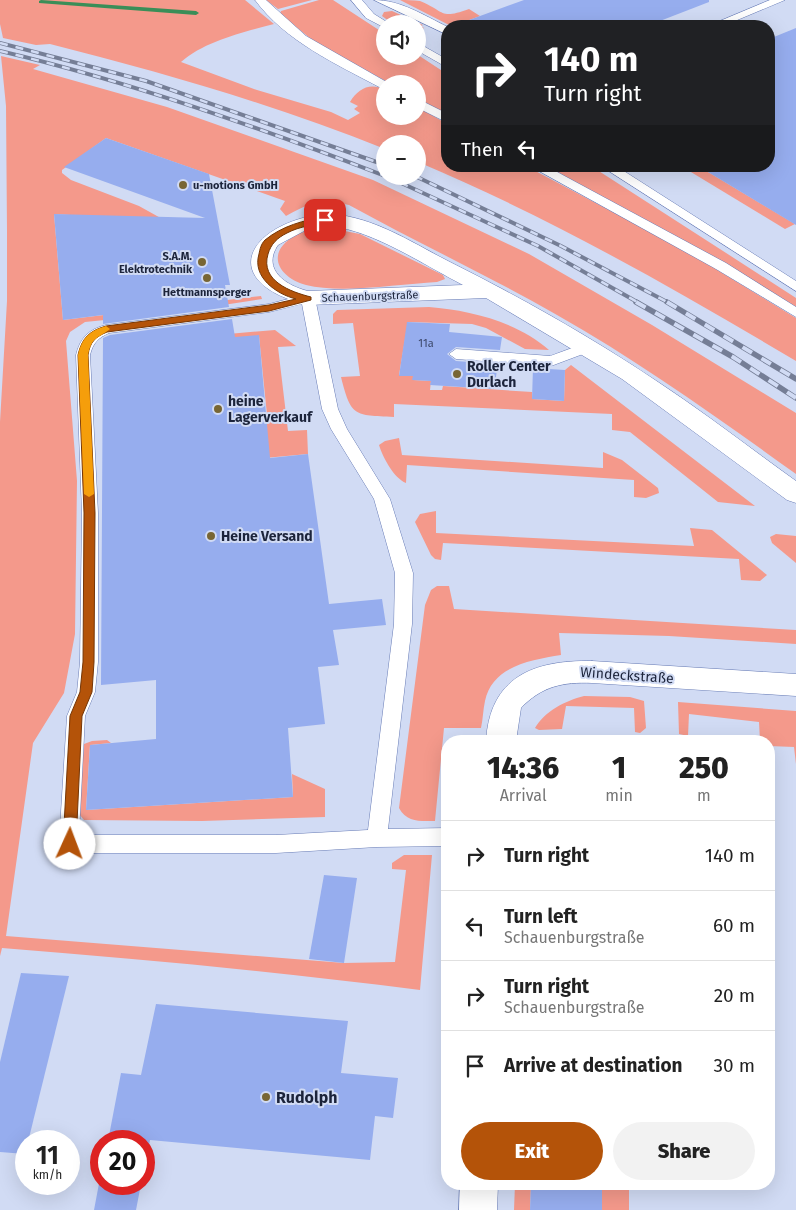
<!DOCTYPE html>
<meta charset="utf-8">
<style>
:root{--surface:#fff;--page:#f2f2f2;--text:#222;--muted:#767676;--line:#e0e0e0;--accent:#b45309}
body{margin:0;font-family:"Fira Sans",sans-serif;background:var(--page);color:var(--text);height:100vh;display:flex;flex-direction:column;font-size:19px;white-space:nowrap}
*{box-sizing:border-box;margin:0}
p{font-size:16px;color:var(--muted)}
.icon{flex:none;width:28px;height:28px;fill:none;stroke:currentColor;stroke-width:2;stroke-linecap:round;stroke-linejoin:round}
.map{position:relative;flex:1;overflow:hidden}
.panel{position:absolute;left:441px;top:735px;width:334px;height:455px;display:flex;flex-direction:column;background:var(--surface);border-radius:20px;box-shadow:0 5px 20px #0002}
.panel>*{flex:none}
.hud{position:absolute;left:441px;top:20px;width:334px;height:152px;border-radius:20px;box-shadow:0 5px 20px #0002;background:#202124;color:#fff;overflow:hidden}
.buttons{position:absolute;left:376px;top:15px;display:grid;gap:10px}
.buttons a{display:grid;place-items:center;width:50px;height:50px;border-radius:50%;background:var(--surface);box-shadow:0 5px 20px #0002;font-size:25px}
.speed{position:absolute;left:15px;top:1130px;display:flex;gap:10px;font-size:25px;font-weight:700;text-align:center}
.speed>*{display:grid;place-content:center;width:65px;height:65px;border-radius:50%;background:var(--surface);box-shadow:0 5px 20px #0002;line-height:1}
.speed small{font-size:12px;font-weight:400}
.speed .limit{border:8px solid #d22;background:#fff;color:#111}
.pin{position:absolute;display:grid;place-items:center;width:42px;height:42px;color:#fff;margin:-21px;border-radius:10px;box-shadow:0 2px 8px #0006}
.me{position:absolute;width:55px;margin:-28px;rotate:2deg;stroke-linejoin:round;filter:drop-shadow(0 0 4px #0008)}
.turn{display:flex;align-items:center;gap:18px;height:105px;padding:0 20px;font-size:22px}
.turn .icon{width:65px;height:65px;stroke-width:2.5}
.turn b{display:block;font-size:35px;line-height:42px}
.then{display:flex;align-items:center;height:48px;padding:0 20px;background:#0003;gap:10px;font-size:19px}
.eta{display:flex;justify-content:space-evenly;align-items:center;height:85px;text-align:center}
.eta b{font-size:30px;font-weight:800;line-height:35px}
.button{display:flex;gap:10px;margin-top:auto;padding:10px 20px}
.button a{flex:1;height:58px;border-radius:30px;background:var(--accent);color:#fff;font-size:20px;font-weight:800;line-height:58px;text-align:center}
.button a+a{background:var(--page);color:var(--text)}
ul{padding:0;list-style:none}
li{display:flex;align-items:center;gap:15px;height:70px;padding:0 20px;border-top:1px solid var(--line)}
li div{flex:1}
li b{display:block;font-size:19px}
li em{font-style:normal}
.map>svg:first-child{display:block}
</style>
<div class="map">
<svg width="796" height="1210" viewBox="0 0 796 1210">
<rect width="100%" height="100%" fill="#d1dbf4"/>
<g fill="#f4998b">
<path d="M0 0H245L274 24C244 32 205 41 181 62L257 90 331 112 348 120 360 113 354 109 358 106 350 102C358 89 370 82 385 90V116H418V107L447 124 448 166H526L690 253 796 318V361C673 288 549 217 418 162V144H385V149C276 105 164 73 50 44L36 45 3 38 0 24Z"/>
<polygon points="266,0 312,0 278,9"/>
<polygon points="319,0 333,0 385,34 385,56 418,55 447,74 447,115 418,98 418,84 391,84 316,43 280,14 281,11"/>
<path d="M400 0C406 0 414 0 420 1 445 11 439 20 469 9L480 16 456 25 458 26H451Z"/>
<polygon points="392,11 423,25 421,26 424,28 418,31 418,24 393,24 382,16 384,12"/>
<path d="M1 56 40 65 33 69 167 107 373 180 529 254 652 325 796 413V474C718 418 640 362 557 315 489 276 418 243 349 205 322 198 310 202 286 216L280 209 285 201 106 138 62 170V173L71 180 139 206 166 221 54 214 63 320 261 296 262 299 164 314 85 322 70 332 66 341 77 481 75 634 64 693 33 743 6 936 344 963 395 962 406 870 392 869V863L404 855H432L420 990C281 972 142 959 2 948L0 956V422L7 301V231L6 106Z"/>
<polygon points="546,166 591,166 796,298 796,307 725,263"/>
<polygon points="681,166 698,166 795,224 785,229"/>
<path d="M329 228 360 234 443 275 445 279 437 282C399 284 341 294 306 285 277 277 265 252 296 235 306 230 318 229 329 228Z"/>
<path d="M429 307C469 310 518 322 549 350L525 349 486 328 472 324 408 322 399 375 413 376V380L431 381 430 390H442L443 386 532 392V399L564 401 565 370 571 365 755 506 718 502 630 432 612 430V414L394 404V417C354 415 351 417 341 377L360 376 353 323 333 324V314L337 310Z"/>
<polygon points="275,330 296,346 278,347 288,431 307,430 308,454 212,463 267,415 259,336 229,338 228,334"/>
<path d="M399 438 402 455 603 468V452L622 460 658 488 659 493 646 498 634 497V480L407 465 406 483C394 478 384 459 380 448L379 445 385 441Z"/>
<polygon points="436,511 436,533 694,546 690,528 712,530 767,575 760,581 741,580 739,559 443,543 441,560 435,559 431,555 415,522 420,514"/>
<polygon points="776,534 796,536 796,563 772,543 770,537"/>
<path d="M437 586H449L454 609 796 630V644L669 636 559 633 561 655C531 660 492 666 485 701 483 710 483 719 481 728H444L435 821C421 821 407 823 399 808L425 605 431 590Z"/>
<path d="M584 696 630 697 644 701 646 728 640 733 635 732 634 708 566 706 562 729 539 730 535 728C545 711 565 701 584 696Z"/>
<polygon points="678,702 796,711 796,764 794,747 769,746 769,741 760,741 759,722 689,714 688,736 679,734"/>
<polygon points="107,740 111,743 90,745 86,810 293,797 292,774 325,789 325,817 202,821 84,820 79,814 84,744 92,741"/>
<polygon points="515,1184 531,1184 530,1210 514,1210"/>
<rect x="602" y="1184" width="27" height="26"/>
</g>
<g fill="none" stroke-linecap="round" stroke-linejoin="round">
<polygon fill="#3a8e58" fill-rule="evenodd" points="41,0 196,11 199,13 196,15 39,3 39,1"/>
</g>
<g fill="#96adee">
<polygon points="524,0 709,0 709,2 647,26 462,26 461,23"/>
<polygon points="796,28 796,225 698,166 769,166 769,39"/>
<polygon points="106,138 209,174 230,285 225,285 229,307 103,324 103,315 63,320 54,214 205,218 64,167"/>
<polygon points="232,319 235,337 259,335 270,458 308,454 329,604 382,599 386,625 333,630 339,665 318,667 325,724 288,728 293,797 86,810 90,745 156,739 156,680 101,685 103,338 110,335"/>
<polygon points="407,322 450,324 449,332 502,337 500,350 456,347 447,354 456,361 498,364 494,389 430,385 431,381 412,380 413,376 399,376"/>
<polygon points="533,368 565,370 564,401 532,399"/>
<polygon points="324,875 357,878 344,963 309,959"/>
<polygon points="21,973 69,976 25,1154 0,1152 0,1062"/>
<polygon points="156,1004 348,1021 341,1073 398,1078 393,1118 375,1116 370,1160 150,1140 144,1172 144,1141 108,1141 121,1073 141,1075"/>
<polygon points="101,1173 101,1184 141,1184 136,1210 94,1210"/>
<polygon points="531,1184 602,1184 602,1210 530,1210"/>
</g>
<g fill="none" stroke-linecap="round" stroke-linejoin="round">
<g stroke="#687cb6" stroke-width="1">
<g id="service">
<path d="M255 0H266L306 36 390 84H385V89L381 88C336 64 285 41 255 0Z"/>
<polygon points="351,0 362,0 374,14 390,24 385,24 385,28 366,18"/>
<path d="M374 0C401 0 423 15 448 27V35Z"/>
<polygon points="770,0 785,0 723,26 708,26"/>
<polygon points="418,43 448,60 448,68 418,51"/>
<polygon points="418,99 448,114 448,123 418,108"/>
<polygon points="530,166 546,166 726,263 796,307 796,317 716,269"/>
<polygon points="601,166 616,166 796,281 796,291"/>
<path d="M308 294 315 298 338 409 347 429 390 499 413 573 412 624 388 829 448 828V846L377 847 276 853H69L62 850 59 844 67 716 77 692 80 662 82 513 76 355C80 338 89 329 106 325L269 304ZM302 304 322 409 331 429 374 499 395 573 394 624 368 830 276 835H79L85 716 95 692 98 662V513L90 355C93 343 98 338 109 333L269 312Z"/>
<polygon points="586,343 591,345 593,348 591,351 551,366 456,359 449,354 456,349 550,356"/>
</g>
</g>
<g stroke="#687cb6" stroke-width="1">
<g id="minor">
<path d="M322 214C368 213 409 241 448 261 520 297 591 337 658 382 705 413 750 448 796 481V503L787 500 622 379 486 298 308 305C217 283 245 225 322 214ZM331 226C374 231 424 265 463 285L308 291C287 286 261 270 278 245L304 231Z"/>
<path d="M592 661 796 674V696L592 683C563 682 542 686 521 708L516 741H486C490 677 533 660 592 661Z"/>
<polygon points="460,1184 498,1184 497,1210 459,1210"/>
</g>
</g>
<use href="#service" fill="#fff" fill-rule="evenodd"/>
<use href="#minor" fill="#fff" fill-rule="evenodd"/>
<g stroke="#757e96" stroke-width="4">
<g id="rail-far1">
<polyline points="0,43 146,81 385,165"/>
<path d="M0 51C131 82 260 128 385 176"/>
<polyline points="386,176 538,246 639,303"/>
<polyline points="415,176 561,246 669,303"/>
</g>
</g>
<g stroke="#757e96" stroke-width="5.5">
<g id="rail">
<polyline points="636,302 733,357 796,398"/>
<polyline points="667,302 796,379"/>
</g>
</g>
<use href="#rail-far1" stroke="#d1dbf4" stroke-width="2.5" stroke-dasharray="8" stroke-linecap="butt"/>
<use href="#rail" stroke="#d1dbf4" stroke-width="4" stroke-dasharray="11" stroke-linecap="butt"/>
</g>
<path fill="#b45309" stroke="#753606" d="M325 217 328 218V222C315 225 300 226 287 233 277 238 271 244 268 254 260 281 291 292 311 297V300L269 311 107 332C95 337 90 342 88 355L95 513 94 662 92 692 82 716 76 844 74 848H65L63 844 70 716 80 692 83 662 84 513 78 355C82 338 89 331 106 326L269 305 296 299C276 294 252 277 259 254 260 249 261 244 265 240 282 226 304 220 325 217Z"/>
<path fill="#f59e0b" d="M106 326 110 329C98 339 92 336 88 355L94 494 89 497 84 494 78 355C82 338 89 331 106 326Z"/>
<g fill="#786634" stroke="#d1dbf4" stroke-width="2">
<circle cx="183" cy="185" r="5"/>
<circle cx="202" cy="262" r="5"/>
<circle cx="207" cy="278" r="5"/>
<circle cx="457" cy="374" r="5"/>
<circle cx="218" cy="409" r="5"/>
<circle cx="211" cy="536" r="5"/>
<circle cx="266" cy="1097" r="5"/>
</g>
<g text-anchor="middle" stroke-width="4" stroke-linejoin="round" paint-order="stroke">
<g font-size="11" font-weight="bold" fill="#1c243b" stroke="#d1dbf4" text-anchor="start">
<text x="193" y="189">u-motions GmbH</text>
<text x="192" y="260" text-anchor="end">S.A.M.<tspan x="192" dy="13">Elektrotechnik</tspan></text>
<text x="207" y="296" text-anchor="middle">Hettmannsperger</text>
</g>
<g font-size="11" fill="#1c243b" stroke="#d1dbf4">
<text transform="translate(370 296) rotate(-2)" y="4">Schauenburgstraße</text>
</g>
<g font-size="11" fill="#3a4668">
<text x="426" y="347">11a</text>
</g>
<g font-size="14" font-weight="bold" fill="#1c243b" stroke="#d1dbf4" text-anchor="start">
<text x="467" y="371">Roller Center<tspan x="467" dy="16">Durlach</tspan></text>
<text x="228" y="406">heine<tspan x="228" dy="16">Lagerverkauf</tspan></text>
<text x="221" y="541">Heine Versand</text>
</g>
<g font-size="14" fill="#1c243b" stroke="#d1dbf4">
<text transform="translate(627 675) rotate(4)" y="5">Windeckstraße</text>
</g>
<g font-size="16" font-weight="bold" fill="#1c243b" stroke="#d1dbf4" text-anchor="start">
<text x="276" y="1103">Rudolph</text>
</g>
</g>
</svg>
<div class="buttons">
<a><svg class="icon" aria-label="sound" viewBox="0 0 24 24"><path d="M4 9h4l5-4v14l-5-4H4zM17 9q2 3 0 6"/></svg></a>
<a>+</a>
<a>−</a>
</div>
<div class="speed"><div>11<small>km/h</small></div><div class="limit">20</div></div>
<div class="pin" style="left:325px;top:220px;background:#d93025"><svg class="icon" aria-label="arrive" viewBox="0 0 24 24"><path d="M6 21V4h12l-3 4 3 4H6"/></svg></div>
<svg class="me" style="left:70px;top:844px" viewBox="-20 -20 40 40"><circle r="19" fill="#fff"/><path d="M0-13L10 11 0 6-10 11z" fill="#b45309"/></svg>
<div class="hud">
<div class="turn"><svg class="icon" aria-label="right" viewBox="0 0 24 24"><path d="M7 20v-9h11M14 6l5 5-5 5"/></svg><div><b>140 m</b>Turn right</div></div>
<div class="then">Then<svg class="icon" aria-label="left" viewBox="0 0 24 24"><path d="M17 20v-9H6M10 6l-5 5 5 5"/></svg></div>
</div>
<section class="panel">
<div class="eta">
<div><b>14:36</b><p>Arrival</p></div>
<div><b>1</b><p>min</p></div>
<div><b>250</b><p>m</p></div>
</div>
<ul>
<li><svg class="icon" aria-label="right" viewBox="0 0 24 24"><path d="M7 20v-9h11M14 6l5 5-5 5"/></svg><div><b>Turn right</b></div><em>140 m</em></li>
<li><svg class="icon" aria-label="left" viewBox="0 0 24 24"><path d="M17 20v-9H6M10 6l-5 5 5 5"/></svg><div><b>Turn left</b><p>Schauenburgstraße</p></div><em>60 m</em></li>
<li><svg class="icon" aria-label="right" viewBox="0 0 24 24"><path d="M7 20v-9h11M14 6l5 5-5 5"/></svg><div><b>Turn right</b><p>Schauenburgstraße</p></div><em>20 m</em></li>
<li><svg class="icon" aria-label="arrive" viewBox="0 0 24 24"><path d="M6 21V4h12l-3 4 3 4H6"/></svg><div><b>Arrive at destination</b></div><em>30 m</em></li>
</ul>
<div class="button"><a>Exit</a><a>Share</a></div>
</section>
</div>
